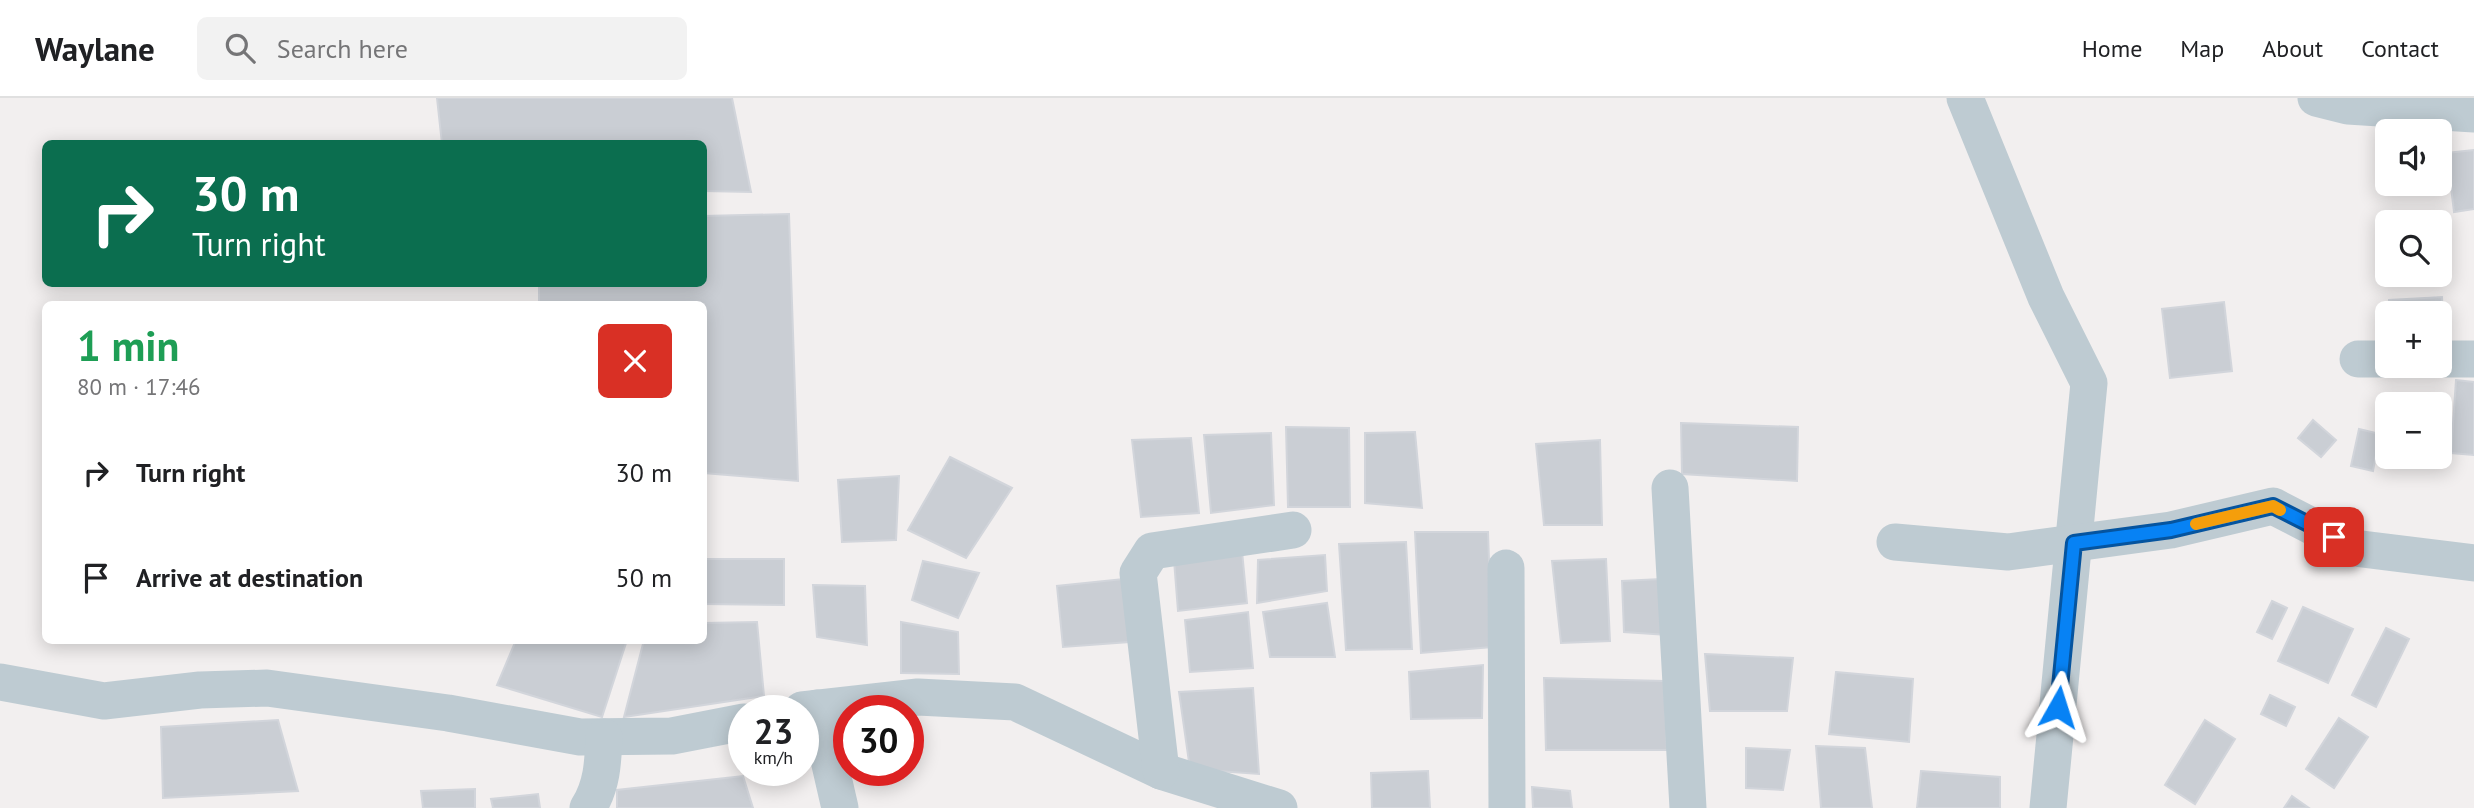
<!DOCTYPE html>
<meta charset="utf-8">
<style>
:root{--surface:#fff;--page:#f2f2f2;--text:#202124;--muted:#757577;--line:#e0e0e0}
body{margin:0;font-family:"PT Sans",sans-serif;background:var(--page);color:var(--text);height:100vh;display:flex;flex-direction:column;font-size:26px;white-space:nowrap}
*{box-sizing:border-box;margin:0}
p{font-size:23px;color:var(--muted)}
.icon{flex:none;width:38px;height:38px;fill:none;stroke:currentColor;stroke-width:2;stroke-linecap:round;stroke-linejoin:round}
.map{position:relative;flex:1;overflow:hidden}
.panel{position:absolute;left:42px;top:203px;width:665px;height:343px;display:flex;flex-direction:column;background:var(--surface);border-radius:10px;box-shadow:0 4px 18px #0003}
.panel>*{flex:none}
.guide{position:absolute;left:42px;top:42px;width:665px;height:147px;border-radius:10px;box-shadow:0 4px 18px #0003;background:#0b6e4f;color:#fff;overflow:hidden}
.controls{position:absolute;left:2375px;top:21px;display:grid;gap:14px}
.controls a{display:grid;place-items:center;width:77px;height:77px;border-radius:10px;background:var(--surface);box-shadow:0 4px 18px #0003;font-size:35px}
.speed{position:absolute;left:728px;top:597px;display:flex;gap:14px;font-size:35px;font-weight:700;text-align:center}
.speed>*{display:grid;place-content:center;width:91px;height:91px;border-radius:50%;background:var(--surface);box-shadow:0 4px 18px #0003;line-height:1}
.speed small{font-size:18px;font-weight:400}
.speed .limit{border:10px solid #d22;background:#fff;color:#111}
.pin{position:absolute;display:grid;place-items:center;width:60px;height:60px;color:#fff;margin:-30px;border-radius:14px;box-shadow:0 4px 10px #0006}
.me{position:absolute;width:77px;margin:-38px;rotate:6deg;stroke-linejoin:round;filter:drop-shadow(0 0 5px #0008)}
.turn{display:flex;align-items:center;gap:24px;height:147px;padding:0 35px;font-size:32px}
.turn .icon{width:91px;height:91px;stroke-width:2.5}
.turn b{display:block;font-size:49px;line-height:60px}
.round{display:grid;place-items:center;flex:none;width:74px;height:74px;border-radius:10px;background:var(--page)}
.overview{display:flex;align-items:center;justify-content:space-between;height:119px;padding:0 35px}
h1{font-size:42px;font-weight:800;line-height:52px;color:#1e9e55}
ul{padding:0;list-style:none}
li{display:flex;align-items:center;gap:21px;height:105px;padding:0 35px}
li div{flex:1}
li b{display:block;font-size:26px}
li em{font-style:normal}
header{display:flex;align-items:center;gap:42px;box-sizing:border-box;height:98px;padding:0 35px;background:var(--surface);border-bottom:2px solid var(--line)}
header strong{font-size:33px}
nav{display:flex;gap:38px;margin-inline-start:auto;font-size:24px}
.search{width:490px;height:63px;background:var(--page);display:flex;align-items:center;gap:18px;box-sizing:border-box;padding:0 24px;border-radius:10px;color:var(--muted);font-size:26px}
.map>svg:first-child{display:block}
</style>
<header>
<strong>Waylane</strong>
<div class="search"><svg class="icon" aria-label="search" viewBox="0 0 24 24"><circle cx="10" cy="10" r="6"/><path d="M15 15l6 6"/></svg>Search here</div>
<nav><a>Home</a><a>Map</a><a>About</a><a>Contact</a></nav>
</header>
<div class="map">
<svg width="2474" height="710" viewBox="0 0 2474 710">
<rect width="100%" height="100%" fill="#f2efef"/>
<g fill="#caced4" stroke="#d2d5db" stroke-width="2">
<polygon points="437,0 732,0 751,94 704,93 704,46 442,46"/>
<polygon points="2474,52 2474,111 2454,114 2447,55"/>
<polygon points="789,116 798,383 704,375 704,206 539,206 539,186 704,186 704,118"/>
<polygon points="2442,199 2444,247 2440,247 2440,215 2389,215 2389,202"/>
<polygon points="2224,204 2232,273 2170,280 2162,211"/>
<polygon points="2456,282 2474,284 2474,357 2451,355"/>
<polygon points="2313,322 2336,342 2321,359 2298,340"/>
<polygon points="1681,325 1798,329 1797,383 1682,376"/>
<polygon points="1286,329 1349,330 1350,409 1288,409"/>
<polygon points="2359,331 2380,336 2373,373 2351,368"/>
<polygon points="1415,334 1422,410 1365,405 1365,335"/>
<polygon points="1271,335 1274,407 1211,415 1204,337"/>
<polygon points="1191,340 1199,415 1141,419 1132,342"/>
<polygon points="1600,342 1602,427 1544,427 1536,346"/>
<polygon points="950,359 1012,390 966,460 908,432"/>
<polygon points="899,378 896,442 842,444 838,382"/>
<polygon points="1415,434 1488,434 1492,549 1421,555"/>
<polygon points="1406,444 1412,551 1346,552 1339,446"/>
<polygon points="1242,453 1247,505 1178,513 1174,462"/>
<polygon points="1325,457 1327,493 1257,505 1258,462"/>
<polygon points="704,461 784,461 784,507 704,506"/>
<polygon points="1606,461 1610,543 1561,545 1552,463"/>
<polygon points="923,463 979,475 958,520 912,502"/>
<polygon points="1123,481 1129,544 1063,549 1057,488"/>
<polygon points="1661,481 1667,537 1624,534 1622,483"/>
<polygon points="813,487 865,488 867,547 817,539"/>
<polygon points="2272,503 2287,510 2272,541 2257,534"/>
<polygon points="1327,505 1335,559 1270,559 1263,514"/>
<polygon points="2303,509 2353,531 2328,585 2278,563"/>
<polygon points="1248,514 1253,570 1190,574 1185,522"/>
<polygon points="757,524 764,598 624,619 644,542 704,542 704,525"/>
<polygon points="901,524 958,534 959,576 901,575"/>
<polygon points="2386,530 2409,541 2376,609 2352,597"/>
<polygon points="516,542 627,542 602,619 497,587"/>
<polygon points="1705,556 1793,560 1787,613 1710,613"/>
<polygon points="1483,567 1482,620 1411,621 1409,574"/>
<polygon points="1836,574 1913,581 1909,644 1829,636"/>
<polygon points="1544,580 1664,583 1667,652 1546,652"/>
<polygon points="1253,590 1259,676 1190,671 1179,594"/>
<polygon points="2270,597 2295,609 2286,628 2261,616"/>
<polygon points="2339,620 2368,639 2334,690 2306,671"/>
<polygon points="278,622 298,693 163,700 161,629"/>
<polygon points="2205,622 2235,641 2195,706 2165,687"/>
<polygon points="1816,648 1865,650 1872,710 1821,710"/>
<polygon points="1746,650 1790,652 1783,692 1746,690"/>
<polygon points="1428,673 1430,710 1372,710 1371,675"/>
<polygon points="1921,673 2000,679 2000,710 1917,710"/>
<polygon points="743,678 753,710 617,710 617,692"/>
<polygon points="1532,689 1570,693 1572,710 1533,710"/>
<polygon points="475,691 475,710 423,710 421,693"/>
<polygon points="538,696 540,710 493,710 491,701"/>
<polygon points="2292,698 2309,710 2284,710"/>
</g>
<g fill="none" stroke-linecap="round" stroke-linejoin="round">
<g stroke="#becbd2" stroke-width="37">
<polyline points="1965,0 2046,199 2089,285 2048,710"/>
<polyline points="2316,0 2348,8 2474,16"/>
<polyline points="2358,261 2387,261"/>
<polyline points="2440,261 2474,261"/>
<polyline points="1670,390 1688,710"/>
<polyline points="1895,444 2008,454 2171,432 2273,408 2354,450 2474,465"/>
<polyline points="1506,470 1507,710"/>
<polyline points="0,584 104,603 200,592 267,590 448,615 580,639 672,638 744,624"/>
<polyline points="817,610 840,710"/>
<polyline points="802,612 918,599 1015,604 1161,673 1279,710"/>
<polyline points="1161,673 1138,475 1152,453 1293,432"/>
<path d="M588 710C602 688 603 665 604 639"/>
</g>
</g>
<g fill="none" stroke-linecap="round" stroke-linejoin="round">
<g stroke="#05549f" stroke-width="18">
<polyline id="route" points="2058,609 2074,445 2171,432 2273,408 2334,439"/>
</g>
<use href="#route" stroke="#0782f4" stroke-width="12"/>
<polyline stroke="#f59e0b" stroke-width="12" points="2196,426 2273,408 2280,412"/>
</g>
</svg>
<div class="controls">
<a><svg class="icon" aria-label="sound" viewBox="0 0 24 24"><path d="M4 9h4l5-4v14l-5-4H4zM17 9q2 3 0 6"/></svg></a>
<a><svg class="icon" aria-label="search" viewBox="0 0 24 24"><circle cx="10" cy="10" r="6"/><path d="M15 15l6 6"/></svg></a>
<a>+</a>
<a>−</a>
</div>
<div class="speed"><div>23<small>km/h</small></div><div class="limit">30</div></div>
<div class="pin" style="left:2334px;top:439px;background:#d93025"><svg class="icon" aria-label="arrive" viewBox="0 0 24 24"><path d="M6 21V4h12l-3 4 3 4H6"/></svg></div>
<svg class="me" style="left:2058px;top:609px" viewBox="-20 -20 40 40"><path d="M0-17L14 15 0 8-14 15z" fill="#0782f4" stroke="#fff" stroke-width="4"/></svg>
<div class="guide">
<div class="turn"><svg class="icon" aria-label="right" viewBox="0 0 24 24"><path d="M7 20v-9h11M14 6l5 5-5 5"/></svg><div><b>30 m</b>Turn right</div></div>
</div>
<section class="panel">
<div class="overview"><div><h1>1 min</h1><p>80 m · 17:46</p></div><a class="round" style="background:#d93025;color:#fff"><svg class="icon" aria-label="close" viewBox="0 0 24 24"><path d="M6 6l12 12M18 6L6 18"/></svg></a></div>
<ul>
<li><svg class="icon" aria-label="right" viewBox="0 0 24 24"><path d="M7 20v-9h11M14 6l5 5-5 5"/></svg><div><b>Turn right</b></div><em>30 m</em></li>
<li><svg class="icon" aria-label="arrive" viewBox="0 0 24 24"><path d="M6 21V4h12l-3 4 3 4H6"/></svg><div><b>Arrive at destination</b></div><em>50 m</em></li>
</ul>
</section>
</div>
